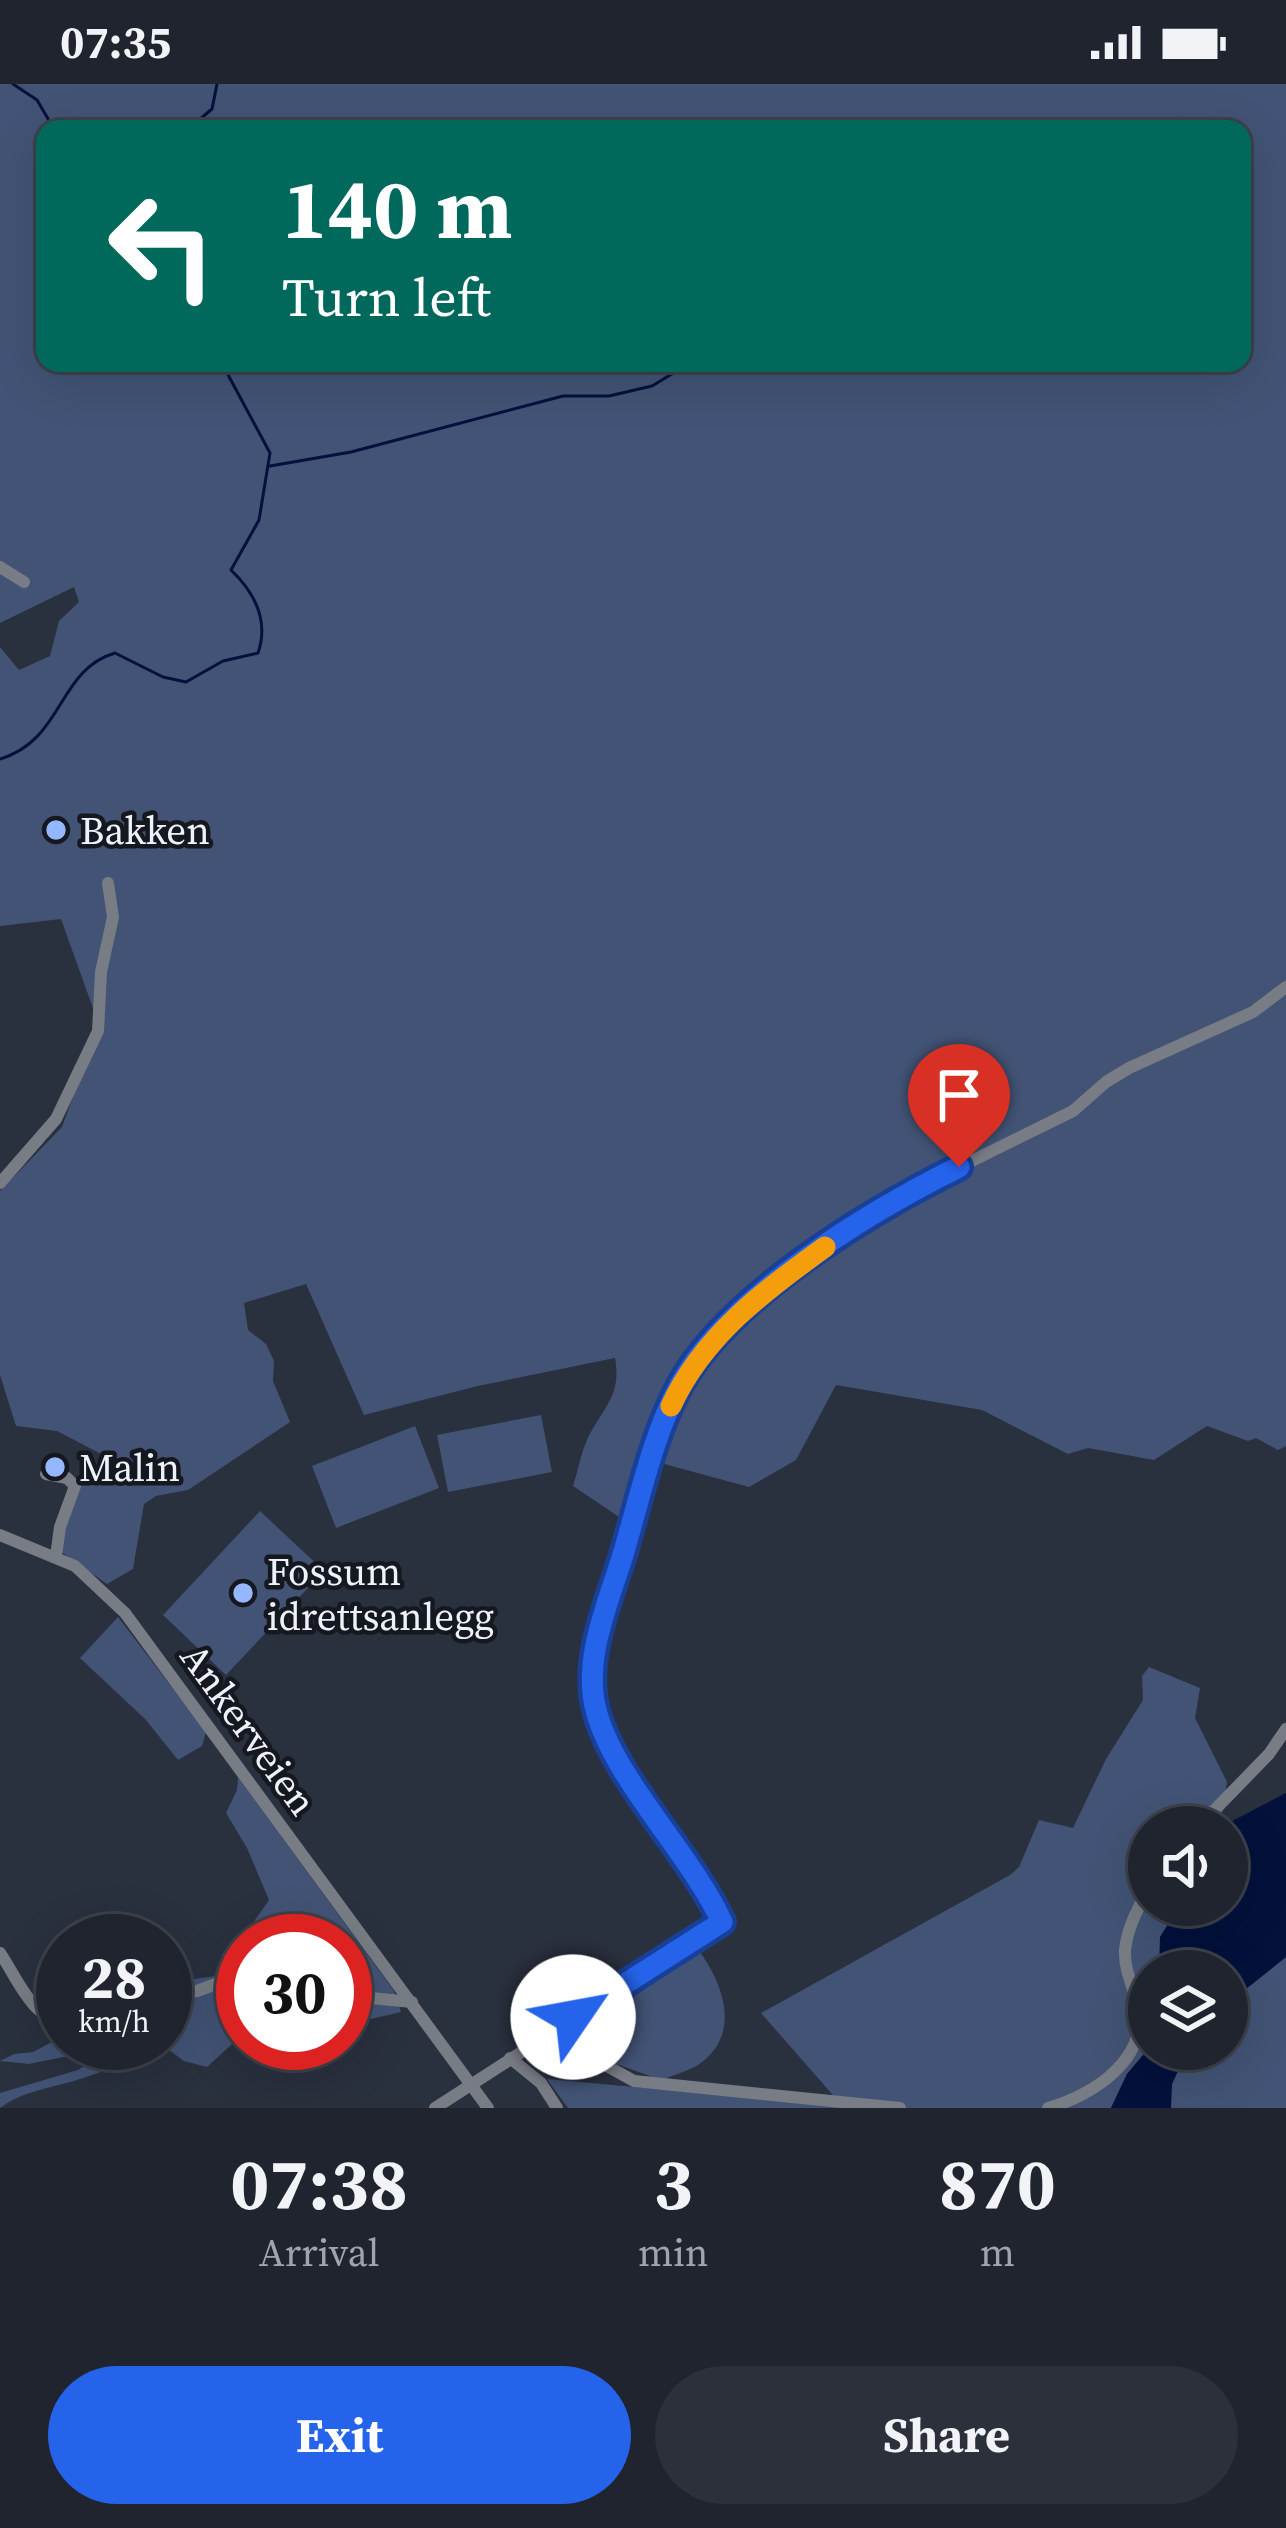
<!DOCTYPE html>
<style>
:root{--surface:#1f242e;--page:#2c303a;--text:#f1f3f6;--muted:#a1a4aa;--line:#3c414a;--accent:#2563eb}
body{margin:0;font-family:"Source Serif 4",serif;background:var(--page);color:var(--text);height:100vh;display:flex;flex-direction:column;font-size:45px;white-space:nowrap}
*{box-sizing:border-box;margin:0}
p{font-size:39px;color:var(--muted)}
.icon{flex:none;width:66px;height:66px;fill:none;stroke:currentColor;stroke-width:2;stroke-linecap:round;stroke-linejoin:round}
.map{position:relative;height:2024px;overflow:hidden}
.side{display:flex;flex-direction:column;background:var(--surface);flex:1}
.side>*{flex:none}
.banner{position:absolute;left:36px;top:36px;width:1215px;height:252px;border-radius:24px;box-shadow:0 12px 48px #0002,0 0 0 3px var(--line);background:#00695c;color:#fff;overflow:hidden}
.fabs{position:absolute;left:1128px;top:1722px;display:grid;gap:24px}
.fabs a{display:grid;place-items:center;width:120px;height:120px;border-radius:50%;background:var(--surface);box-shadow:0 12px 48px #0002,0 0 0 3px var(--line);font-size:60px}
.speed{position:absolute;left:36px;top:1830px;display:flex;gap:24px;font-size:60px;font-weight:700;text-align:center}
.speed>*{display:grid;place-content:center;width:156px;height:156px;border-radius:50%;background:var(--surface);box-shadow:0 12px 48px #0002,0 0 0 3px var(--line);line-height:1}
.speed small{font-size:30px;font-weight:400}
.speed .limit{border:18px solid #d22;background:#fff;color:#111}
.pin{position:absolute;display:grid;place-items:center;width:102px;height:102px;color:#fff;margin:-123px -51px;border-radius:50% 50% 50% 0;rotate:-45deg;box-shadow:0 0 12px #0007}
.pin .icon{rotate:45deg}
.me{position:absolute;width:132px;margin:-66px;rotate:57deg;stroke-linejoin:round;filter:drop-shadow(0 0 9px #0008)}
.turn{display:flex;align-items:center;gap:42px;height:252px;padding:0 48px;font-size:54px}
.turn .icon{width:156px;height:156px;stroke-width:2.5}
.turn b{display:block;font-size:84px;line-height:102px}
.eta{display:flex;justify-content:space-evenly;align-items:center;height:204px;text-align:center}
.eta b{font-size:72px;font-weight:700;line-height:84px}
.cta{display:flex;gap:24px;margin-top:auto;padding:24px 48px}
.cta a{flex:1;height:138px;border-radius:72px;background:var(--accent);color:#fff;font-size:48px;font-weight:700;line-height:138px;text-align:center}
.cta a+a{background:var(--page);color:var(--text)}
.status{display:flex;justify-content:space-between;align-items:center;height:84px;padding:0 60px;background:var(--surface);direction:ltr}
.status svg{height:33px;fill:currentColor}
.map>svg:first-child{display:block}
</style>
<div class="status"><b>07:35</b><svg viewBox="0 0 49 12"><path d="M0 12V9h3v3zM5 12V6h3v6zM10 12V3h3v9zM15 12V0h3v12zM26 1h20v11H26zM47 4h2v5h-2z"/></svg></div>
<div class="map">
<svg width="1286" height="2024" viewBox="0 0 1286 2024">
<rect width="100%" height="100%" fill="#29303e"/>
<g fill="#425375" fill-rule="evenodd">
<path d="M0 0H1286V1362L1278 1366 1256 1354 1248 1357 1207 1342 1154 1376 1088 1364 1068 1370 982 1326 836 1301 796 1376 749 1403 653 1377 631 1441 573 1402C579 1384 582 1362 592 1346 608 1319 621 1307 615 1274L478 1302 364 1331 306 1200 244 1219 248 1246 266 1260 274 1277 273 1297 290 1338 188 1406 156 1412 144 1420 133 1485 107 1500 60 1467C65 1429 78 1400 103 1371L57 1347 16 1342 0 1291V1107L62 1043 99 941 61 835 0 842V563L19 586 50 572 59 537 79 518 74 503 0 539ZM45 45H1242V279H45Z"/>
<polygon points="541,1331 552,1388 448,1408 437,1351"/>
<polygon points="415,1342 439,1404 336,1444 312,1382"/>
<polygon points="260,1427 324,1487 226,1591 163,1531"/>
<polygon points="118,1533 206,1648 202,1662 178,1676 146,1636 80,1574"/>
<polygon points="1149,1583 1200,1604 1195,1634 1227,1698 1220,1743 1149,1743 1149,1821 1173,1821 1170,1837 1161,1853 1159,1887 1149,1887 1149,1964 1127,1990 1111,2024 568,2024 547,1995 743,2013 838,2017 761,1929 1010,1791 1019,1783 1039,1736 1073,1744 1106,1675 1143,1616 1142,1592"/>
<path d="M238 1693 394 1907 401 1928 345 1941V1857H243V1950L207 1983 184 1977 165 1963 162 1968C136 1971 114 1984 89 1992 60 2003 25 2005 0 2024V2009L78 1986 100 1972 98 1966 29 1980 0 1977 14 1970 33 1968 63 1952V1959H165V1899L216 1892 269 1816 247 1764 226 1729 237 1706Z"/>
<path d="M700 1868C725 1903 741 1952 698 1981 688 1987 673 1991 661 1996L614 1979 590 1942Z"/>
<polygon points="1286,1873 1286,2024 1159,2024 1169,2020 1172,2000 1188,1965 1227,1965 1227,1920"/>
</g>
<g fill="#03113c">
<polygon points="1286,1709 1286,1873 1227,1920 1227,1887 1159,1887 1160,1853 1170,1837 1173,1821 1227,1821 1227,1743 1221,1743"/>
<polygon points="1149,1964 1188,1965 1172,2000 1171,2024 1111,2024 1127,1990"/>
</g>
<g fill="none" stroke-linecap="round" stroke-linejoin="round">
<g stroke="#03113c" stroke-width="3">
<polyline points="13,0 37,16 54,45"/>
<polyline points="188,45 212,25 217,0"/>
<polyline points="270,382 351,368 563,312 609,312 652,302 690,279"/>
<path d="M0 675C64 656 57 586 115 569L163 593 186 598 223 577 258 569C269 537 255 509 231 486L259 436 270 369 226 287 227 279"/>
</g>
<g stroke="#787c84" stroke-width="12">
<polyline points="0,483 24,498"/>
<polyline points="0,1099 56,1035 98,947 101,888 113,833 108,799"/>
<polyline points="46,1390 67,1394 75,1402 60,1443 56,1472"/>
<polyline points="0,1451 75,1482 125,1529 488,2024"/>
<polyline points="1198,1743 1269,1670 1286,1645"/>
<path d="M0 1869C16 1892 32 1935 63 1937"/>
<polyline points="345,1905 360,1913 412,1918"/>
<polyline points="165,1909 197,1907 243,1890"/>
<polyline points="573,1933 607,1982 634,1997 900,2024"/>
<polyline points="510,1974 541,1999 557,2024"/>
<polyline points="435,2024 723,1838 609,1658 592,1606 600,1546 680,1302 707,1261 735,1233 867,1133 907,1109 1073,1027 1106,998 1129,984 1253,928 1286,903"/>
<path d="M1048 2024C1092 2012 1150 1975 1138 1921 1133 1902 1124 1886 1125 1866 1127 1845 1138 1823 1149 1805"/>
</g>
</g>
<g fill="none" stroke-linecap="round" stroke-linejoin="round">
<g stroke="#184099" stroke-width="30">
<path id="route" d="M573 1933 722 1838C691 1770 613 1694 596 1626 583 1576 607 1522 622 1474 639 1418 652 1353 680 1301 728 1213 870 1127 959 1083"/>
</g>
<use href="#route" stroke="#2563eb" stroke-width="21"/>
<path stroke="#f59e0b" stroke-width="21" d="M671 1322C703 1252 764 1207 825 1163"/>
</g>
<g fill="#94b7fd" stroke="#15181e" stroke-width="4.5">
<circle cx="56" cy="746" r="12"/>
<circle cx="55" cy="1383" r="12"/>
<circle cx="243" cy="1509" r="12"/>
</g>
<g text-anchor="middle" stroke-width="9" stroke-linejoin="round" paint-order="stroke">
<g font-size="39" fill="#ecf1fa" stroke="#15181e" text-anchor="start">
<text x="80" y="760">Bakken</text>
<text x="79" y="1397">Malin</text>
<text x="267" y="1501">Fossum<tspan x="267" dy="45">idrettsanlegg</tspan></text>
</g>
<g font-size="39" fill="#ecf1fa" stroke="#15181e">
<text transform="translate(249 1645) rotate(54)" y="14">Ankerveien</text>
</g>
</g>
</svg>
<div class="fabs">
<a><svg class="icon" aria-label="sound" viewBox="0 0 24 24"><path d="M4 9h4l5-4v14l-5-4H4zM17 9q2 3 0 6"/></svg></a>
<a><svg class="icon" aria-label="layers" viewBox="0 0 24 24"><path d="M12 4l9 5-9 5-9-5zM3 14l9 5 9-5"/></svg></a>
</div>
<div class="speed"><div>28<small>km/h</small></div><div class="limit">30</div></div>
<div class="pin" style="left:959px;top:1083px;background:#d93025"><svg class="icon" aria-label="arrive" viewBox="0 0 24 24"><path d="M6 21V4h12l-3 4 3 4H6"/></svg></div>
<svg class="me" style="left:573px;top:1933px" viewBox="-20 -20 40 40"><circle r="19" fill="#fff"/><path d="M0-13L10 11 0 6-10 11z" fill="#2563eb"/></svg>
<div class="banner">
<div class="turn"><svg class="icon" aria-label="left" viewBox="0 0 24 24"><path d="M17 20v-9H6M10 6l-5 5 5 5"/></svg><div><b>140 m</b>Turn left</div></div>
</div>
</div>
<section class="side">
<div class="eta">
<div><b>07:38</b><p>Arrival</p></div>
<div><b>3</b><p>min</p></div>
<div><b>870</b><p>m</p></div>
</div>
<div class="cta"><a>Exit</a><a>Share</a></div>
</section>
